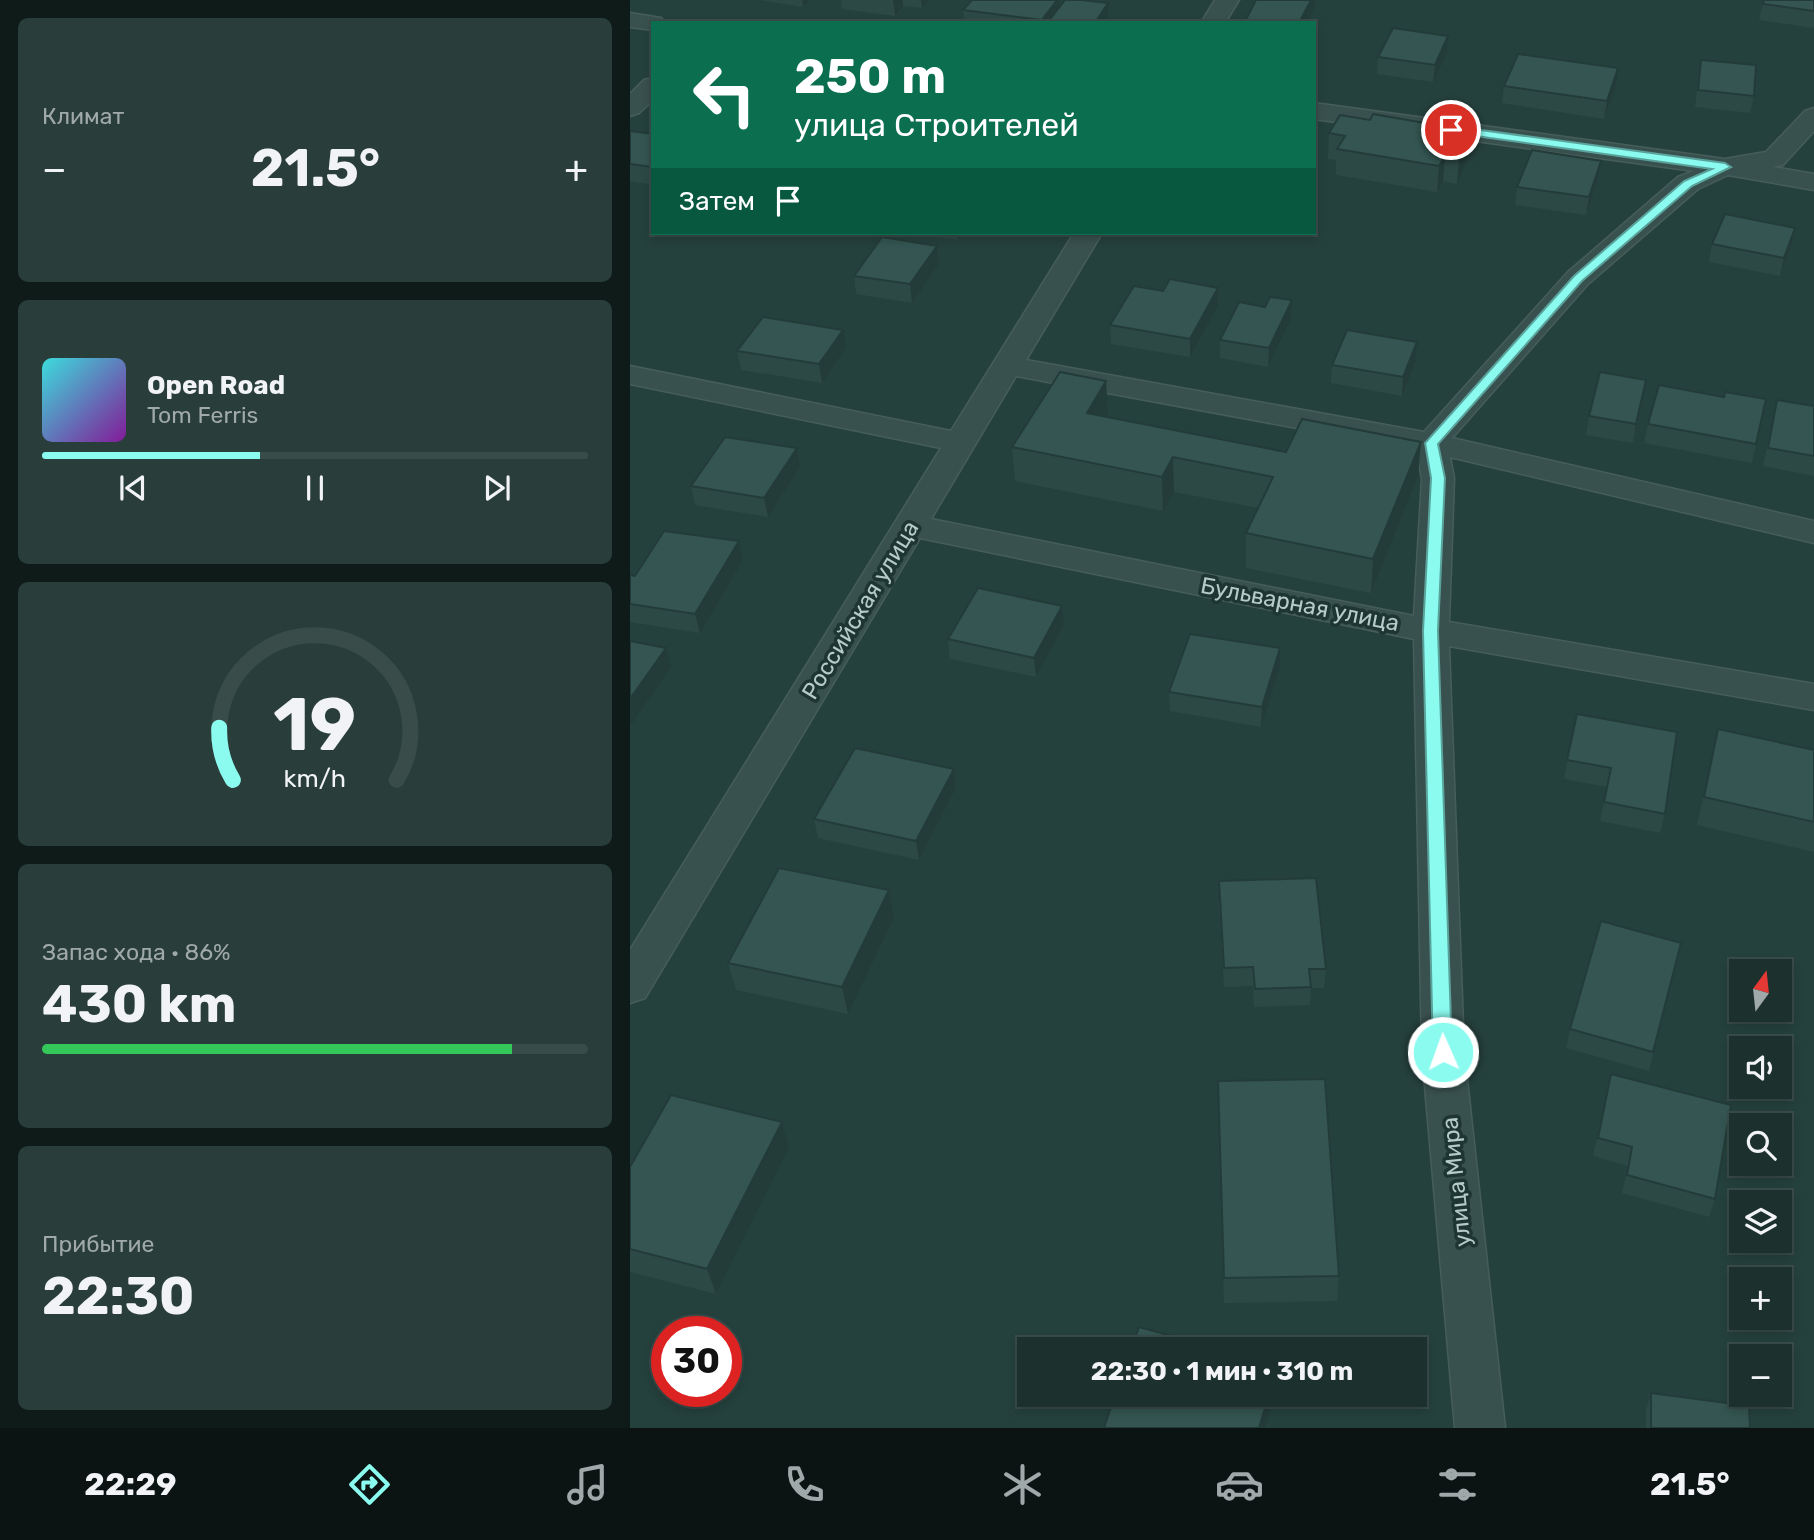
<!DOCTYPE html>
<html lang="ru">
<meta charset="utf-8">
<style>
body{margin:0;font-family:Rubik,sans-serif;background:#293d3a;color:#f1f3f6;height:100vh;display:flex;flex-direction:column;font-size:26px;white-space:nowrap}
*{box-sizing:border-box;margin:0}
p{font-size:23px;color:#a0a9aa}
.icon{flex:none;width:38px;height:38px;fill:none;stroke:currentColor;stroke-width:2;stroke-linecap:round;stroke-linejoin:round}
.map{position:relative;flex:1;overflow:hidden}
.panel{display:flex;flex-direction:column;gap:18px;padding:18px;background:#0f1b19;width:630px}
.panel>*{flex:none}
.banner{position:absolute;left:21px;top:21px;width:665px;height:214px;border-radius:0px;box-shadow:0 4px 10px #0003,0 0 0 2px #3a4c4a;background:#0b6e4f;color:#fff;overflow:hidden}
.needle{width:46px;rotate:15deg}
.tools{position:absolute;left:1099px;top:959px;display:grid;gap:14px}
.tools a{display:grid;place-items:center;width:63px;height:63px;border-radius:0px;background:#1c312e;box-shadow:0 4px 10px #0003,0 0 0 2px #3a4c4a;font-size:35px}
.speed{position:absolute;left:21px;top:1316px;display:flex;gap:14px;font-size:35px;font-weight:700;text-align:center}
.speed>*{display:grid;place-content:center;width:91px;height:91px;border-radius:50%;background:#1c312e;box-shadow:0 4px 10px #0003,0 0 0 2px #3a4c4a;line-height:1}
.speed .limit{border:10px solid #d22;background:#fff;color:#111}
.pin{position:absolute;display:grid;place-items:center;width:60px;height:60px;color:#fff;margin:-30px;border:4px solid #fff;border-radius:50%;box-shadow:0 2px 7px #0007}
.me{position:absolute;width:77px;margin:-38px;rotate:358deg;stroke-linejoin:round;filter:drop-shadow(0 0 5px #0008)}
.turn{display:flex;align-items:center;gap:24px;height:147px;padding:0 28px;font-size:32px}
.turn .icon{width:91px;height:91px;stroke-width:2.5}
.turn b{display:block;font-size:49px;line-height:60px}
.then{display:flex;align-items:center;height:66px;padding:0 28px;background:#0003;gap:14px;font-size:26px}
.big{font-size:52px;font-weight:700;line-height:1.1}
.panel .tile{flex:1;display:flex;flex-direction:column;justify-content:center;gap:10px;min-width:0;padding:0 24px;border-radius:10px;background:#293d3a}
.panel .dial{align-items:center;gap:0}
.dial svg{height:182px;overflow:visible;fill:none;stroke:#3a4c4a;stroke-width:7;stroke-linecap:round;text-anchor:middle}
.dial text{fill:#f1f3f6;stroke:none}
.song{display:flex;align-items:center;gap:21px}
.cover{width:84px;height:84px;border-radius:10px;background:linear-gradient(135deg,hsl(180 70% 55%),hsl(290 70% 35%))}
.played{height:7px;border-radius:4px;background:linear-gradient(90deg,#8bfbf0 40%,#3a4c4a 40%)}
.keys{display:flex;justify-content:space-around;direction:ltr}
.heat{display:flex;justify-content:space-between;align-items:center;font-size:38px;direction:ltr}
.charge{height:10px;border-radius:5px;background:linear-gradient(90deg,#34c759 86%,#3a4c4a 0)}
.trip{position:absolute;left:387px;top:1337px;width:410px;height:70px;border-radius:0px;background:#1c312e;box-shadow:0 4px 10px #0003,0 0 0 2px #3a4c4a;font-weight:700;line-height:70px;text-align:center}
.dock{display:flex;height:112px;justify-content:space-around;align-items:center;background:#0b1412;color:#a0a9aa}
.dock .icon{width:49px;height:49px}
.dock .on{color:#8bfbf0}
.dock b{font-size:32px;color:#f1f3f6}
main{display:flex;flex:1;min-height:0}
.map>svg:first-child{display:block}
</style>
<main>
<section class="panel">
<div class="tile"><p>Климат</p>
<div class="heat"><a>−</a><b class="big">21.5°</b><a>+</a></div>
</div>
<div class="tile">
<div class="song"><i class="cover"></i><div><b>Open Road</b><p>Tom Ferris</p></div></div>
<div class="played"></div>
<div class="keys"><svg class="icon" aria-label="previous" viewBox="0 0 24 24"><path d="M18 5L8 12l10 7zM5 5v14"/></svg><svg class="icon" aria-label="pause" viewBox="0 0 24 24"><path d="M8 5v14M16 5v14"/></svg><svg class="icon" aria-label="next" viewBox="0 0 24 24"><path d="M6 5l10 7-10 7zM19 5v14"/></svg></div>
</div>
<div class="tile dial"><svg viewBox="0 0 100 80">
<path d="M14 69A42 42 0 1 1 86 69"/>
<path d="M14 69A42 42 0 0 1 8 46" stroke="#8bfbf0"/>
<text x="50" y="56" font-size="32" font-weight="700">19</text>
<text x="50" y="72" font-size="11">km/h</text>
</svg></div>
<div class="tile"><p>Запас хода · 86%</p><b class="big">430 km</b><div class="charge"></div></div>
<div class="tile"><p>Прибытие</p><b class="big">22:30</b></div>
</section>
<div class="map">
<svg width="1184" height="1428" viewBox="0 0 1184 1428">
<rect width="100%" height="100%" fill="#25413d"/>
<g fill="none" stroke-linecap="round" stroke-linejoin="round">
<g stroke="#465d5a" stroke-width="3">
<path id="street" d="M585,0H609L595,23H571Z
M0,13L31,18L35,23H23V30L0,27Z
M23,78V100L9,113L0,116V94L14,80Z
M684,103L1095,159L1136,152L1175,111L1184,108V131L1153,165L1143,167L1184,174V190L1098,175L1068,189L958,284L822,438L1184,521V543L820,457L824,478L819,622L1184,684V710L819,646L834,1052L875,1428H825L792,1052L784,639L290,538L15,998L0,1003V950L311,448L0,384V366L321,431L444,233H472L396,360L794,432L938,272L1048,177L1064,171L684,119ZM386,376L786,450L792,478L784,616L301,519Z"/>
</g>
<use href="#street" fill="#39514e" fill-rule="evenodd"/>
</g>
<path fill="#2d4946" d="M130,0H180L173,7Z
M211,0H299L292,8L273,6L265,16L212,9Z
M429,0V8L478,3L479,20L477,23H335L333,10Z
M1134,0H1184V28L1129,20Z
M818,36L817,53L803,82L747,74L748,57Z
M1071,60L1124,96L1120,113L1065,107Z
M874,86H986L974,119L872,103Z
M740,120L806,125V131L840,136L837,162L827,184L813,181L807,192L706,175V160L698,159L699,133Z
M0,131L23,134V185L0,181Z
M971,161L968,178L956,215L885,205L887,187Z
M281,233H333L328,240Z
M1082,244L1161,246L1150,276L1079,262Z
M309,264L282,303L226,294L224,276Z
M533,291L588,306L560,357L481,344L480,325Z
M661,319L638,367L590,358V340Z
M787,342L786,361L772,396L701,383L702,365Z
M216,348L192,383L111,370L107,351Z
M476,381L478,415L476,417L656,452L788,476L741,593L616,568V533L628,508L544,492L533,511L385,481L382,447Z
M1094,397L1136,399L1122,463L1014,443L1018,424Z
M1013,398L1003,443L956,435L959,416Z
M1147,400L1184,406V476L1133,466Z
M167,448L170,467L138,517L65,505L61,486Z
M109,541L113,560L70,633L0,622V575L5,576Z
M434,625L406,677L320,659L318,639Z
M650,648V668L631,727L540,711L539,692Z
M947,714L1035,814L1030,833L970,821L977,787L934,779Z
M1088,729L1184,750V852L1067,825Z
M326,788L289,860L188,838L184,819Z
M589,881L696,969L694,988H681L680,1005L624,1007L623,986L594,987L589,900Z
M259,890L264,918L218,1014L106,990L98,963Z
M1051,943L1019,1071L936,1048L940,1029Z
M981,1074L1085,1199L1079,1217L992,1193L998,1166L963,1156Z
M588,1081L709,1276L707,1301L594,1303Z
M159,1148L86,1294L0,1272V1167Z
M1021,1393L1120,1428H1016V1410Z"/>
<path fill="#243c39" d="M172,0H180L173,7Z
M263,0H273V6L265,16Z
M291,0H299L292,8Z
M427,0H429L430,15L424,23H412V20Z
M681,0H685V6L677,23H669Z
M478,3L479,20L477,23H465Z
M818,36L817,53L803,82L805,65Z
M988,68L986,86L974,119L977,101Z
M840,136L837,162L827,184L829,158Z
M815,156L813,181L807,192L809,166Z
M971,161L968,178L956,215L959,197Z
M1165,228L1161,246L1150,276L1154,258Z
M327,233H333L328,240Z
M307,246L309,264L282,303L280,284Z
M588,288V306L560,357V339Z
M662,300L661,319L638,367L639,348Z
M213,330L216,348L192,383L189,364Z
M787,342L786,361L772,396L773,377Z
M1016,380L1013,398L1003,443L1006,424Z
M476,381L478,415L459,447L457,413Z
M791,442L788,476L741,593L743,559Z
M167,448L170,467L138,517L134,498Z
M543,457L544,492L533,511L532,477Z
M109,541L113,560L70,633L65,614Z
M432,606L434,625L406,677L404,658Z
M36,648L41,667L0,726V699Z
M650,648V668L631,727L632,707Z
M324,769L326,788L289,860L286,841Z
M259,890L264,918L218,1014L212,987Z
M152,1122L159,1148L86,1294L77,1269Z
M639,1395H645L635,1428H629Z"/>
<path fill="#345551" stroke="#243c39" stroke-width="2" d="M342,0H427L412,20L333,10Z
M435,0H452L478,3L465,23L418,22Z
M626,0H681L669,23H614Z
M1134,0H1184V11L1133,4Z
M763,28L818,36L805,65L748,57Z
M888,54L988,68L977,101L874,86Z
M1071,60L1126,65L1124,96L1068,90Z
M743,114L806,125L803,130L840,136L829,158L815,156L809,166L707,149L715,136L699,133L710,115L740,120Z
M0,131L23,134V167L0,164Z
M902,150L971,161L959,197L887,187Z
M1095,214L1165,228L1154,258L1082,244Z
M252,237L307,246L280,284L224,276Z
M540,279L588,288L560,339L480,325L504,286L533,291Z
M640,297L662,300L639,348L590,340L609,302L635,307Z
M133,317L213,330L189,364L107,351Z
M717,330L787,342L773,377L702,365Z
M430,372L476,381L457,413L656,452L672,419L791,442L743,559L616,533L643,477L543,457L532,477L382,447Z
M970,372L1016,380L1006,424L959,416Z
M1029,385L1094,397L1095,392L1136,399L1126,444L1018,424Z
M1147,400L1184,406V456L1138,448Z
M95,437L167,448L134,498L61,486Z
M34,531L109,541L65,614L0,604V575L5,576Z
M348,588L432,606L404,658L318,639Z
M560,634L650,648L632,707L539,692Z
M0,641L36,648L0,699Z
M947,714L1047,732L1035,814L974,802L981,768L937,760Z
M1088,729L1184,750V822L1074,797Z
M225,748L324,769L286,841L184,819Z
M149,868L259,890L212,987L98,963Z
M686,878L696,969H679L681,987L625,989L623,967L594,968L589,881Z
M971,921L1051,943L1023,1052L940,1029Z
M981,1074L1101,1105L1085,1199L997,1175L1002,1147L968,1138Z
M695,1079L709,1276L594,1278L588,1081Z
M41,1095L152,1122L77,1269L0,1249V1167Z
M509,1327L588,1349H501Z
M1021,1393L1119,1406L1120,1428H1021Z
M485,1395H639L629,1428H474Z"/>
<path fill="#8bfbf0" stroke="#5aa39c" stroke-width="2" d="M821,126L1095,163L1101,167L1062,186L952,281L808,444L815,478L808,631L822,1052L819,1058L813,1060L806,1058L803,1052L793,631L801,478L795,443L944,276L1054,181L1082,169L817,132L815,130Z"/>
<g text-anchor="middle" dominant-baseline="central" stroke-width="7" stroke-linejoin="round" paint-order="stroke">
<g font-size="23" fill="#b6cbc9" stroke="#1e3633">
<text transform="translate(670 604) rotate(11)">Бульварная улица</text>
<text transform="translate(230 610) rotate(-59)">Российская улица</text>
<text transform="translate(826 1182) rotate(-96)">улица Мира</text>
</g>
</g>
</svg>
<div class="tools">
<a><svg class="needle" viewBox="-14 -14 28 28"><path d="M0-13l5 13h-10z" fill="#e53935"/><path d="M0 13l5-13h-10z" fill="#a0a9aa"/></svg></a>
<a><svg class="icon" aria-label="sound" viewBox="0 0 24 24"><path d="M4 9h4l5-4v14l-5-4H4zM17 9q2 3 0 6"/></svg></a>
<a><svg class="icon" aria-label="search" viewBox="0 0 24 24"><circle cx="10" cy="10" r="6"/><path d="M15 15l6 6"/></svg></a>
<a><svg class="icon" aria-label="layers" viewBox="0 0 24 24"><path d="M12 4l9 5-9 5-9-5zM3 14l9 5 9-5"/></svg></a>
<a>+</a>
<a>−</a>
</div>
<div class="speed"><div class="limit">30</div></div>
<div class="pin" style="left:821px;top:130px;background:#d93025"><svg class="icon" aria-label="arrive" viewBox="0 0 24 24"><path d="M6 21V4h12l-3 4 3 4H6"/></svg></div>
<svg class="me" style="left:813px;top:1052px" viewBox="-20 -20 40 40"><circle r="17" fill="#8bfbf0" stroke="#fff" stroke-width="3"/><path d="M0-11L8 9 0 5-8 9z" fill="#fff"/></svg>
<div class="trip">22:30 · 1 мин · 310 m</div>
<div class="banner">
<div class="turn"><svg class="icon" aria-label="left" viewBox="0 0 24 24"><path d="M17 20v-9H6M10 6l-5 5 5 5"/></svg><div><b>250 m</b>улица Строителей</div></div>
<div class="then">Затем<svg class="icon" aria-label="arrive" viewBox="0 0 24 24"><path d="M6 21V4h12l-3 4 3 4H6"/></svg></div>
</div>
</div>
</main>
<nav class="dock">
<b>22:29</b>
<svg class="icon on" aria-label="directions" viewBox="0 0 24 24"><path d="M12 3l9 9-9 9-9-9zM9 14v-3h6M13 9l2 2-2 2"/></svg>
<svg class="icon" aria-label="music" viewBox="0 0 24 24"><path d="M9 18V5l10-2v13"/><circle cx="6" cy="18" r="3"/><circle cx="16" cy="16" r="3"/></svg>
<svg class="icon" aria-label="phone" viewBox="0 0 24 24"><path d="M5 4h4l2 5-3 2q2 4 5 5l2-3 5 2v4C11 20 4 13 5 4z"/></svg>
<svg class="icon" aria-label="climate" viewBox="0 0 24 24"><path d="M12 3v18M4 7l16 10M4 17L20 7"/></svg>
<svg class="icon" aria-label="car" viewBox="0 0 24 24"><path d="M5 17H2v-5l4-1 3-4h7l3 4 3 1v5h-3M9 17h6M6 11h13"/><circle cx="7" cy="17" r="2"/><circle cx="17" cy="17" r="2"/></svg>
<svg class="icon" aria-label="filters" viewBox="0 0 24 24"><path d="M4 7h16M4 17h16"/><circle cx="9" cy="7" r="2"/><circle cx="15" cy="17" r="2"/></svg>
<b>21.5°</b>
</nav>
